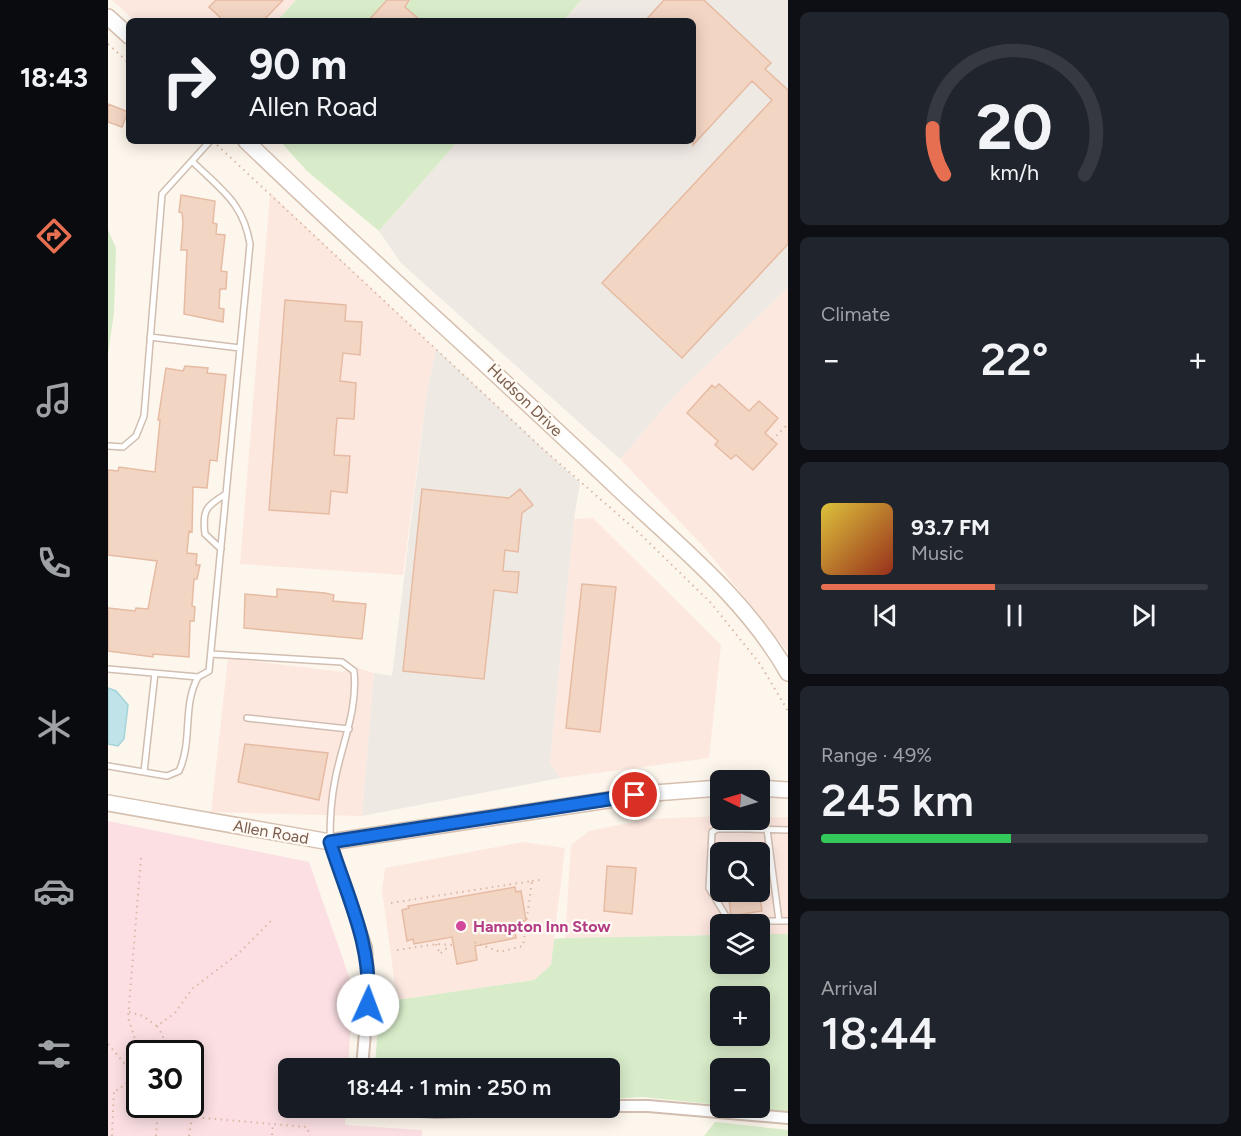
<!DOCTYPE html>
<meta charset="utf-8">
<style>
body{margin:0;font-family:Figtree,sans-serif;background:#20242c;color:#f1f3f6;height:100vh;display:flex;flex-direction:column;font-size:22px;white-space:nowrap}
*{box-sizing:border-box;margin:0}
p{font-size:20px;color:#9ea1a6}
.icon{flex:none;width:33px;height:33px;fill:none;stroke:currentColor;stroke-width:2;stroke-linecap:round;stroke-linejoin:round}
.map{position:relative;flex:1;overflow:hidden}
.sheet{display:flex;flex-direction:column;gap:12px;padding:12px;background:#0d0f14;width:453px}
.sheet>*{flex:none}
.top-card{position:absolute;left:18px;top:18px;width:570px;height:126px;border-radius:9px;box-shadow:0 3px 15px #0003;background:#171b24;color:#f1f3f6;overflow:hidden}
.needle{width:39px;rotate:275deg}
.controls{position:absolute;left:602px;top:770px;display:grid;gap:12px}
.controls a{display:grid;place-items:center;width:60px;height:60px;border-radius:9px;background:#171b24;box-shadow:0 3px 15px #0003;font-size:30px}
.speed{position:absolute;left:18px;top:1040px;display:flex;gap:12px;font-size:30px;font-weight:700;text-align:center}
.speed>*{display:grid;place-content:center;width:78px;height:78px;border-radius:50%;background:#171b24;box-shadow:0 3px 15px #0003;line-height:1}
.speed .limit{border:3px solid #111;border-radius:9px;background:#fff;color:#111}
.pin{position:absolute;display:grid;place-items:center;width:51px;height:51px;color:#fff;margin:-26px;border:3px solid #fff;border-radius:50%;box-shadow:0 2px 6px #0007}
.me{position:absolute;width:66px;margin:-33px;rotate:2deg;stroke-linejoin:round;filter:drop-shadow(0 0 4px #0008)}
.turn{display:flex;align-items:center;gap:21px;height:126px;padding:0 24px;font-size:27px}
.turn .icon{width:78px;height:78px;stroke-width:2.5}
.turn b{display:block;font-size:42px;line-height:51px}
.big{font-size:45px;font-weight:600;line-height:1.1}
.sheet .widget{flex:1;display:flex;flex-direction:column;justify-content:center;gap:9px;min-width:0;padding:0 21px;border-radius:9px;background:#20242c}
.sheet .dial{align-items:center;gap:0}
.dial svg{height:156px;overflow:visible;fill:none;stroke:#363941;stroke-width:7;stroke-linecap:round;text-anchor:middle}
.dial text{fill:#f1f3f6;stroke:none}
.song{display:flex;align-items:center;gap:18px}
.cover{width:72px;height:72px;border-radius:9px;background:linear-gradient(135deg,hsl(50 70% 55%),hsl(10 70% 35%))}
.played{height:6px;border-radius:3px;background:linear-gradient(90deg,#e76f51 45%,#363941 45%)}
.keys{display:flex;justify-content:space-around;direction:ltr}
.heat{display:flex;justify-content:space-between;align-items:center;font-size:33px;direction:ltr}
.charge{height:9px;border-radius:4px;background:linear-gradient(90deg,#34c759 49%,#363941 0)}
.trip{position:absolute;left:170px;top:1058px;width:342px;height:60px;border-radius:9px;background:#171b24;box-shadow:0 3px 15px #0003;font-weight:600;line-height:60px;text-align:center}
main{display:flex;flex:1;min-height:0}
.dock{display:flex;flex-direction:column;width:108px;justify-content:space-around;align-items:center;background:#090b0e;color:#9ea1a6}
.dock .icon{width:42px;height:42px}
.dock .current{color:#e76f51}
.dock b{font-size:27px;color:#f1f3f6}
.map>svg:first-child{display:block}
</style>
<main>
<nav class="dock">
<b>18:43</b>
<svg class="icon current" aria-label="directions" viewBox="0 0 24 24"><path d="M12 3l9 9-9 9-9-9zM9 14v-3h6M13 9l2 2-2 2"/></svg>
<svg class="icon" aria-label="music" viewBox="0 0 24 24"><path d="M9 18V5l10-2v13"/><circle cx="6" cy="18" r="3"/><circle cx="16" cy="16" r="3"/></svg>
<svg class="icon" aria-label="phone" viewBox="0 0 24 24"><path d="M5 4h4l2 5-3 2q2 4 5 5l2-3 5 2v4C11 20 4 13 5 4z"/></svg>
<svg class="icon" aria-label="climate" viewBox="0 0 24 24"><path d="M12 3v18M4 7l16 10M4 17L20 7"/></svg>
<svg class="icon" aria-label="car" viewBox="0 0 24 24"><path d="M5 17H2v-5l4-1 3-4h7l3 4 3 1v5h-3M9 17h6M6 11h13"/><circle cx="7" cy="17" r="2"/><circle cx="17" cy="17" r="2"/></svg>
<svg class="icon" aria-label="filters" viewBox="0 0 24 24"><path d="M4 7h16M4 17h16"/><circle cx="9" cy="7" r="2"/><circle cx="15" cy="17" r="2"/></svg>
</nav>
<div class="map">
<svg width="680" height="1136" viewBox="0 0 680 1136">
<rect width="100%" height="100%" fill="#fdf6ec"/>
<path fill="#fde8e0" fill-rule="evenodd" d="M4,0H188L169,21H27Z
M162,193L328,349L319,391L295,575L132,564Z
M680,288V652L596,547L512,459L570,392Z
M485,518L613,645L601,758L452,778L442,763L466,519Z
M120,658L235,672L241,665L266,673L254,816L103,812Z
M612,816V819L680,817V934H651V924H612V935L457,938L463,845L481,831L540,819ZM612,852H651V891H612Z
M415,842L457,848L443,965L426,980L289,1000L274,890L277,868Z"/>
<path fill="#efe9e4" d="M473,0H680V288L570,392L512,459L293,263L271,231L350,141H585V21H455Z
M328,349L472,483L466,519L442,763L452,778L254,816L266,673L284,676L319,391Z"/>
<path fill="#fbdfe3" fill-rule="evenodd" d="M0,821L201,862L245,988L240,1068H180V1107H238L237,1125L314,1130V1136H0ZM32,1053H82V1104H32Z"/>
<path fill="#d8ecc9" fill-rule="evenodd" d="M188,0H473L455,21H169Z
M172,141H350L271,231L199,171Z
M0,230L8,248L6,313L0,354Z
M651,934H680V1112L633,1107H651V1068H612V1105L535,1097L501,1099V1068H267L271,1007L277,992L288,991L289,1000L426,980L443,965L446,939L457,938L612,935V963H651ZM612,996H651V1035H612Z
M607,1122L680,1130V1136H596Z"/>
<path fill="#bfe3e8" stroke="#a5d3da" stroke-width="1.5" d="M0,688L8,691L20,705L16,739L10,746L0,744Z"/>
<path fill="#f3d5c3" stroke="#e6bba3" stroke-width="1.5" d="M108,0H175L155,21H116L101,7Z
M279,0H301L297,7L313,21H260Z
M556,0H596L663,63L657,69L680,90V244L574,358L494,283L664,100L644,81L585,145V21H537Z
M0,104L20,112L14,127L0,122Z
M73,195L107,201L105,223L109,224L108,234L117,235L113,271L119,272L118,289H112L111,308L116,309L115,322L76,314L79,250H73L75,222L74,213L71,212Z
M177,300L238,305L237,321L254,322L252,355L235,353L232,381L248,383L246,419L229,418L226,455L242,456L239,493L223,491L221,514L161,510Z
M77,366L100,368L99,373L118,375L109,461L102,460L99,488L85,487L84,532L81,531L79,553L89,554L88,565H92L89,579H86L84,606L87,607L86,621H82L81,657L45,654V657L0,651V608L27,611L28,608L40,609L49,561L0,555V470L10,471L11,467L47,472L52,420H50L58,368L75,371Z
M611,384L641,411L651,401L670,418L657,433L669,444L645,470L628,455L623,459L607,445L610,441L579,413L604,385L607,388Z
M314,489L401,498L412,489L425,505L414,513L410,552L397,550L395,571L411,572L409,593L386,590L376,679L295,671Z
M474,584L508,587L492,732L458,728Z
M169,589L217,593L226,595L225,601L258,604L254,639L136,628L137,594L169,597Z
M137,744L220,753L211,800L130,782Z
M499,866L528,868L524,914L496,911Z
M407,887L408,892L413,891L418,920L406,926L408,938L367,946L369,960L349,964L344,937L306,944L305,939L299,941L294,910L301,908L300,906Z
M620,891H651L654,911L623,916Z"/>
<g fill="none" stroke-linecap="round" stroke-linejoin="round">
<g stroke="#d1beb0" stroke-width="8">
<path id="lane" d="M42,337L132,348
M0,446L15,447L28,436L36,416L54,194L102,141
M113,549L97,534C94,510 98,506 118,494
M103,654L234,662L246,671C250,710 234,743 227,780C223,800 222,820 222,840
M0,669L90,677L101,671L142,244C135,202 113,190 84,161
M139,718L241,729
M0,766L59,776L71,771C85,741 74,706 90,677
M36,772L47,673
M638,819L639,829L680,830
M639,829H609L604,832L601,888L621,921H680
M659,829L671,921"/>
</g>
<g stroke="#d1beb0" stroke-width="14">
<path id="street" d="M222,842L258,947L261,985L254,1068
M501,1106H540L680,1118
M251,1107L328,1112L487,1107"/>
</g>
<g stroke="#d6c0b0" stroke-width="18">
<path id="secondary" d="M0,17L21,36
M138,141C256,255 379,364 499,478C562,539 636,595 680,673
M651,788L680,790
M0,803L222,842L546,793L612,788"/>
</g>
<path stroke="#d9b8a5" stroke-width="2" stroke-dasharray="1.5 4.5" stroke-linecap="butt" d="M0,44L21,63
M109,145L436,450L530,532L603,603L652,664L680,711
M664,440L680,424
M33,858L20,1018L27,1039L46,1053
M424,881L432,880
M283,903L424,881L415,946L392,952L366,942
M328,944L332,954L341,946
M289,950L329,944L346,945
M21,1012L35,1016L49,1026L67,1013L84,989L130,954L165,919
M49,1026L55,1036V1053
M0,1044L27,1076
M164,1135L165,1124
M4,1136L6,1090H10L32,1072
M48,1136L50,1104
M81,1136L84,1117L199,1127L202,1136"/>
<use href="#lane" stroke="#fff" stroke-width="5"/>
<use href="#street" stroke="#fff" stroke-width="10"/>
<use href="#secondary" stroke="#fff" stroke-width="15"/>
</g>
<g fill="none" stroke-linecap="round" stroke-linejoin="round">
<g stroke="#114b97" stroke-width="15">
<path id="route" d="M260,1005C264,944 240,899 222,842L527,795"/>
</g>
<use href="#route" stroke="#1a73e8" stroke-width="10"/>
</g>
<circle fill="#d1479c" stroke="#fffaf3" stroke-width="2" cx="353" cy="926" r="6"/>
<g text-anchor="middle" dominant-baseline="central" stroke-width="4.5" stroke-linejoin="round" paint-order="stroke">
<g font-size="16" fill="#7a5c4d" stroke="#fffaf3">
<text transform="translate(417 400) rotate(44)">Hudson Drive</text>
<text transform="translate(163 832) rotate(10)">Allen Road</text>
</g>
<g font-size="16" font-weight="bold" fill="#b23c85" stroke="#fffaf3" text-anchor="start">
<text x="365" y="926">Hampton Inn Stow</text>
</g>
</g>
</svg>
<div class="controls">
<a><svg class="needle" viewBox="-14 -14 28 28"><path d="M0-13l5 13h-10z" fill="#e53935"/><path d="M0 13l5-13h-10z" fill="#9ea1a6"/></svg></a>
<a><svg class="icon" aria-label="search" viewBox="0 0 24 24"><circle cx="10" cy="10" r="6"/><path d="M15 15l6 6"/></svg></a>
<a><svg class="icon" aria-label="layers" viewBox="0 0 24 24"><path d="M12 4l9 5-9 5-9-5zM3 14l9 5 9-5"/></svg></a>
<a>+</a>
<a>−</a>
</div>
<div class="speed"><div class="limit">30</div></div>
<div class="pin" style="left:527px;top:795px;background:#d93025"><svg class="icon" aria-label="arrive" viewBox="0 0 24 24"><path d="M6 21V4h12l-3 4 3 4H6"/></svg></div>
<svg class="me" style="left:260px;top:1005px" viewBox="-20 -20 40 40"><circle r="19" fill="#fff"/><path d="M0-13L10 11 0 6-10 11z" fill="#1a73e8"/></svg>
<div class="trip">18:44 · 1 min · 250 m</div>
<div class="top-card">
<div class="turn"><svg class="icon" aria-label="right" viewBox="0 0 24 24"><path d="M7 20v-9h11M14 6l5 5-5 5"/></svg><div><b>90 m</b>Allen Road</div></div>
</div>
</div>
<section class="sheet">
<div class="widget dial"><svg viewBox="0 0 100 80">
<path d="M14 69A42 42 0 1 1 86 69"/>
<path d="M14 69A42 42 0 0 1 8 45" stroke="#e76f51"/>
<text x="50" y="56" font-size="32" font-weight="700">20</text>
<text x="50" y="72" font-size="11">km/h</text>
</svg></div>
<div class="widget"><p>Climate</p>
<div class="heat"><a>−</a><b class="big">22°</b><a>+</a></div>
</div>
<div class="widget">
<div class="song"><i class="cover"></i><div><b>93.7 FM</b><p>Music</p></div></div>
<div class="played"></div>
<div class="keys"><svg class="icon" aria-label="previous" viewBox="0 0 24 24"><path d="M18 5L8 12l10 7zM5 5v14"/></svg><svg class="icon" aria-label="pause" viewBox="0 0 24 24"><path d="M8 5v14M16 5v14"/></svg><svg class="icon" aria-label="next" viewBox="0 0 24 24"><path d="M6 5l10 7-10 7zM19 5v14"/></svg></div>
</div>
<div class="widget"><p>Range · 49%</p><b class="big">245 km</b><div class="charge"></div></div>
<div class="widget"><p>Arrival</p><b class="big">18:44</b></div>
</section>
</main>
